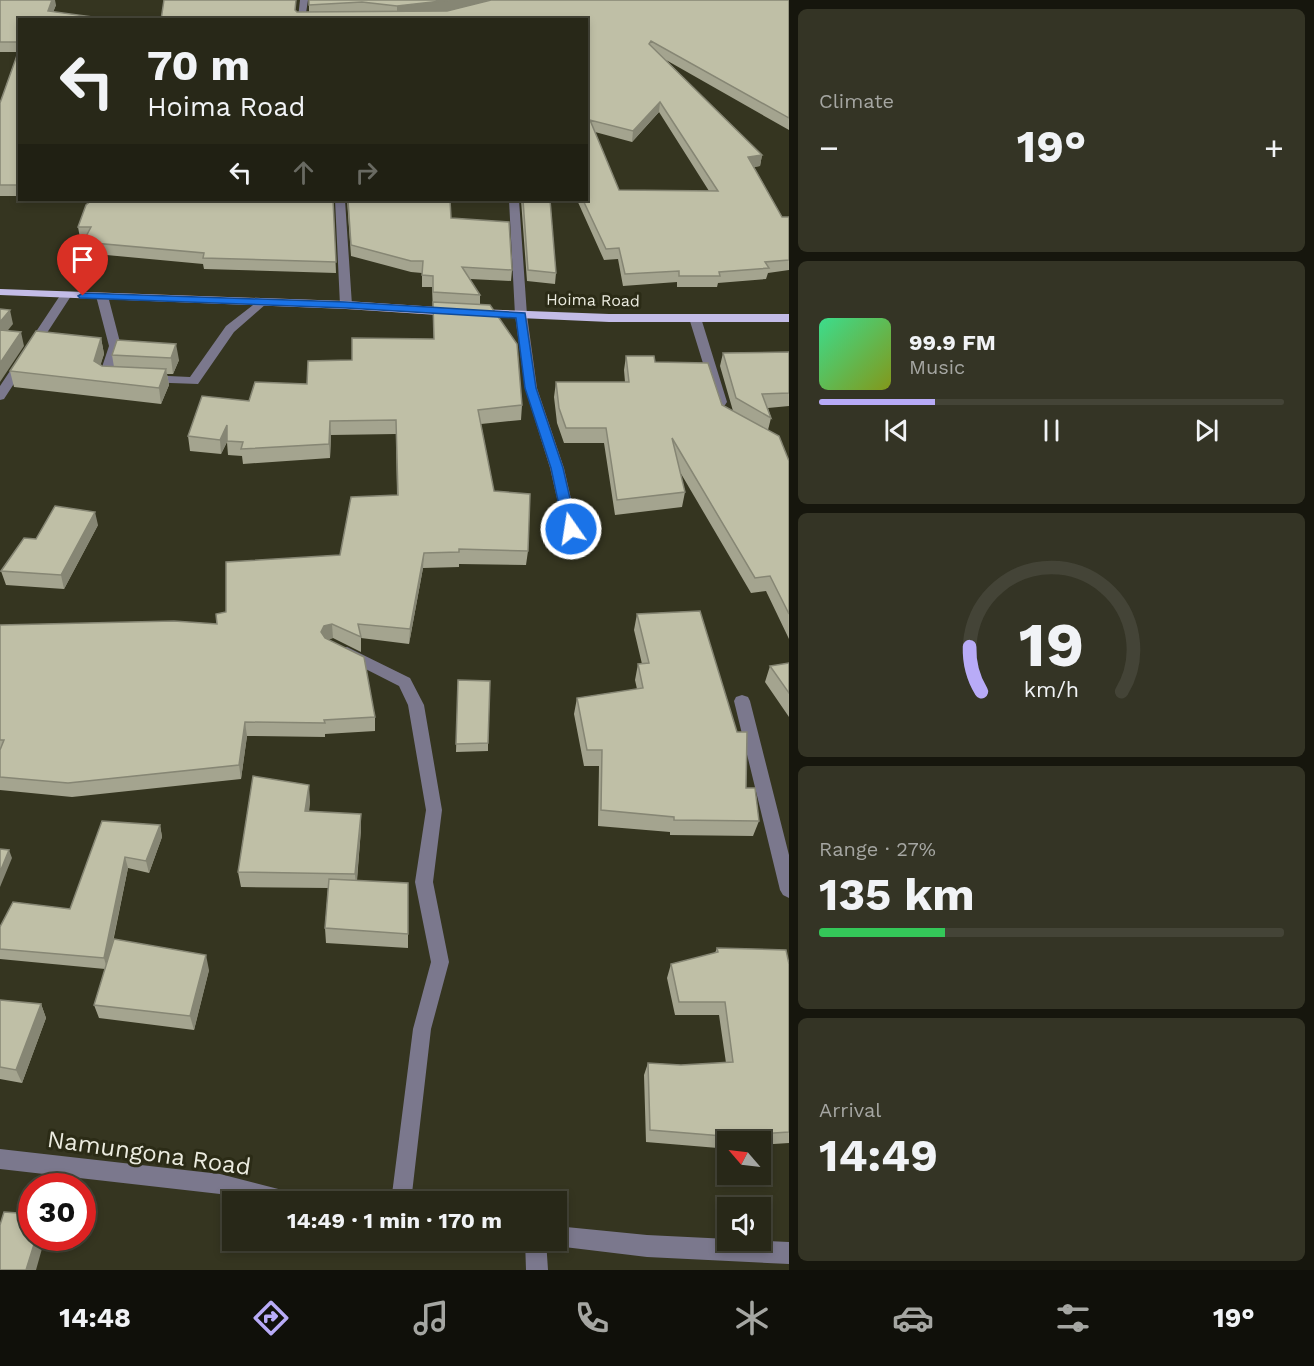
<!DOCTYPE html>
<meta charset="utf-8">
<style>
body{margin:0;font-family:"Work Sans",sans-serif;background:#343425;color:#f1f3f6;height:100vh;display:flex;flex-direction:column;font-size:22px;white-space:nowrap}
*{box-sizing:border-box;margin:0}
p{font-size:20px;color:#a5a6a2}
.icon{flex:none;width:33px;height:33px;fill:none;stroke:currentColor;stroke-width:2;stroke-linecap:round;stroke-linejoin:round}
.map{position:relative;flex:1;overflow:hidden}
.side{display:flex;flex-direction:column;gap:9px;padding:9px;background:#16160d;width:525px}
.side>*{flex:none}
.banner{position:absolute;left:18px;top:18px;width:570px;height:183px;border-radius:0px;box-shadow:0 3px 9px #0003,0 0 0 2px #444437;background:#282818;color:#f1f3f6;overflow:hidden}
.needle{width:39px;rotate:298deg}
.controls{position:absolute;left:717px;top:1131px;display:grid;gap:12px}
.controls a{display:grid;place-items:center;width:54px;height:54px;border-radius:0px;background:#282818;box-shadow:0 3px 9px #0003,0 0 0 2px #444437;font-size:30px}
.speed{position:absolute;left:18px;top:1173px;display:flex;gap:12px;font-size:30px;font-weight:700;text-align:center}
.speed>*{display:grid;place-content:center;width:78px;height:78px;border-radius:50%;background:#282818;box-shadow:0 3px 9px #0003,0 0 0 2px #444437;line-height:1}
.speed .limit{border:9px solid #d22;background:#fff;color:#111}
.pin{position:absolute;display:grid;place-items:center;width:51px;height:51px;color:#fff;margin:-62px -26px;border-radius:50% 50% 50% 0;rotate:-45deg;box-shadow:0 0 6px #0007}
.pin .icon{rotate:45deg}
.me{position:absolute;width:66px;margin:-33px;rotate:347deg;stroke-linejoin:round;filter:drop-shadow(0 0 4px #0008)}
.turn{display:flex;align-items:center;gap:21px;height:126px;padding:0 30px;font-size:27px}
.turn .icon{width:78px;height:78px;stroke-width:2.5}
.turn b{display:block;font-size:42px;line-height:51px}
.lanes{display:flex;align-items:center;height:57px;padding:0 30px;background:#0003;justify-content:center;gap:30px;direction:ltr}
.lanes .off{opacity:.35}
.big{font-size:45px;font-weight:700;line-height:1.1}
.side .tile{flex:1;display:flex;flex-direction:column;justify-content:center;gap:9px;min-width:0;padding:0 21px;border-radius:9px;background:#343425}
.side .dial{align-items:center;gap:0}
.dial svg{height:156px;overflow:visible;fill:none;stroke:#444437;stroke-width:7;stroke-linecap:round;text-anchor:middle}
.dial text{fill:#f1f3f6;stroke:none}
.song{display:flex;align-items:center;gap:18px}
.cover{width:72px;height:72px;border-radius:9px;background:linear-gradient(135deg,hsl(150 70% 55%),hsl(70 70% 35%))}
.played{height:6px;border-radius:3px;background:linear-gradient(90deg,#b8abf7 25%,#444437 25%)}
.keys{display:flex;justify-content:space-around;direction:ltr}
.heat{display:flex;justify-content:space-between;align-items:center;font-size:33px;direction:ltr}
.charge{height:9px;border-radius:4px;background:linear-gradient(90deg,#34c759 27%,#444437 0)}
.trip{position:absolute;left:222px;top:1191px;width:345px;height:60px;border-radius:0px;background:#282818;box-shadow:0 3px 9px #0003,0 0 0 2px #444437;font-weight:700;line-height:60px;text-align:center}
.menu{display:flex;height:96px;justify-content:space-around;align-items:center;background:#10100a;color:#a5a6a2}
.menu .icon{width:42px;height:42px}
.menu .selected{color:#b8abf7}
.menu b{font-size:27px;color:#f1f3f6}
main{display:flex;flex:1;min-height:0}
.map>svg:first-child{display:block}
</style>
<main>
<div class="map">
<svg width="789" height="1270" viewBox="0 0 789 1270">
<rect width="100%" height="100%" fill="#353520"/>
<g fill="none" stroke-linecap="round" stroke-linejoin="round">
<path fill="#7b788d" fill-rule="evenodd" d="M300,0H308L305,20L298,18Z
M335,200H345L352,305L346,309L340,305Z
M509,200H519L527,315L537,388L564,468L578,529L571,534L564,529L550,468L525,388L515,315Z
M65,293L71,296L4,399L0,400V386L61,294Z
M102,293L108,296L121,346L112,373L121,377L115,381L101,379L99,376L109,346L96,296Z
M262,298L268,302L266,304L234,332L198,384L143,382L141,379L147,375L190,377L226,326Z
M695,314L701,318L727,402L725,405L721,406L715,402L689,318Z
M347,647L410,678L424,705L442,810L433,882L449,962L431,1029L411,1202H391L413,1029L431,962L415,882L426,810L408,705L399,686L342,657L339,653L342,649Z
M742,695L748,697L750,701L789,855V898L783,895L780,890L734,701L736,697Z
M0,1149L220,1174L290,1192L297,1195L300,1202H248L220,1194L0,1169Z
M556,1226L647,1235L789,1242V1264L647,1257L556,1246L547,1240H556Z
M525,1240H546L548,1270H526Z"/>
<path fill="#c3bce7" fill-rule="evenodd" d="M0,289L346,301L453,308L459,312L453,316L346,309L0,295Z
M476,309L609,314H789V322H609L472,316V310Z"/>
</g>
<path fill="#a4a48f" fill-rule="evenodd" d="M0,0L56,5L53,12L20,20V196H0V103L18,52H0Z
M309,0H491L447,11L789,0V130L666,60L762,155L760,166L754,167L782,217H789V270L768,273L766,279L718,283L717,287H677V282L623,286L618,259L604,260L577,200H586V20H161L297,11V12H309ZM659,112L709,191L619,190L595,132L632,142Z
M333,200L336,273L204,269L203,264L85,253L83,242L85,238H80L78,227Z
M347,200H450L451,218L512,270L511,281L470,279L480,295V304L522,405L521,420L481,424L494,491L528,551L526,565L459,564V567L423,568L409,644L361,638V652L333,638L329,639L375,717V731L325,734V737L247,736L241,779L72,797L0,790V625L217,624L226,612L340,555L397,496L396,434L331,435L330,458L243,464L242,456L228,455L227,442L221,454L190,451L188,436L249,401L307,384L352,360L434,339L432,287H422V273L411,272L351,256Z
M520,200H550L556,273L555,284L527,281L521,200Z
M101,338L104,354L100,365L102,366L114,367L112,355L117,340L179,360L173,374H167L169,385L161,404L14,387L10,371Z
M789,352V406L768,408L771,418L768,430L789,461V639L766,591L751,593L680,472L685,492L682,507L615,515L604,443H564L557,423L554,397L556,382H625L624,370L626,356L655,362L733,411L720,366L723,353Z
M98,525L64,589L6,585L1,571L36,539Z
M637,614L746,788L759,821L753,836L670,835V832L598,826L599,766H584L574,714L577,698L637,689L635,680L638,664H642L634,630Z
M789,663V717L765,682L770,666Z
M458,680L488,743V751L456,752Z
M310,800L309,812L361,829L357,881L408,883V948L326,943L325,928L328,888L241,887L238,872Z
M102,821L160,825L162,837L149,873L128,868L112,947L209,970L194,1030L99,1018L94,1005L105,969L0,959V927L70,909Z
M717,948L789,964V1143L760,1145V1142H728V1147L718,1148L646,1142L644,1075L648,1063L681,1065L726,1063L719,1015H675L667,978L671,964L715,953Z
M0,1000L41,1004L46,1018L22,1083L0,1079Z"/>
<path fill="#868674" d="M52,0H55L56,5L50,20L48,11Z
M450,0H491L447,11L397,16V6Z
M660,102L659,112L632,142L633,131Z
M762,155L760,166L746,168L748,157Z
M10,310L13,324L0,340V322Z
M21,332L24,346L0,382V363Z
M101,338L104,354L97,377L94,361Z
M176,344L179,360L173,374L171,358Z
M166,369L169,385L161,404L159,388Z
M330,421L331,435L330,458L329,444Z
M227,425V442L221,454L220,440Z
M95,512L98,525L64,589L61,575Z
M424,553L423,568L409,644L410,629Z
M332,624L333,638L325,641L321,632L324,626Z
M245,722L247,736L241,779L239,765Z
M309,785L310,800L307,827L305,811Z
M361,814V829L356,889L355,874Z
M160,825L162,837L149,873L146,861Z
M9,850L12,858L0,887V872Z
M125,857L128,868L107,969L104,958Z
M206,955L209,970L194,1030L190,1016Z
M41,1004L46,1018L22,1083L16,1070Z
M36,1238H45L36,1270H26Z"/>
<path fill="#bfbfa6" stroke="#868674" stroke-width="1.5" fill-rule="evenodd" d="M0,0H52L48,11L115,20H20V42H0Z
M164,0H296L295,10L297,12L447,11L491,0H789V118L651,41L649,44L762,155L748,157L782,217H789V260L765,262L769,268L719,272L720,276H679V271L625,274L619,248L606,249L583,200H586V20H161ZM660,102L718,191L619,190L590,120L633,131Z
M309,0H450L397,6L362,2L309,5Z
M20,47V185H0V103Z
M92,200H333L336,262L203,258L204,253L83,242L91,227H78L86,205Z
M348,200H450L451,218L509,222L512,270L462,267L480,295L433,292V276L422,275L423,261H411L351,245Z
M523,200H550L556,273L528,270Z
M433,302L490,305L517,344L522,405L478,410L494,491L530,494L528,551L459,549V552L424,553L410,629L358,624L361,637L332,624L324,626L321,632L325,638L364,657L375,717L324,720L325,723L245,722L239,765L68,783L0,777V750L4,740H0V625L174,621L217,624L216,614L226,612V562L340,555L351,497L398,495L396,420L330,421L329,444L241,449L243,442L227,441V425L220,440L188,436L202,396L249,401L255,382L307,384L308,361L352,360V338L434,339Z
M0,309L10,310L0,322Z
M0,330L21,332L0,363Z
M36,331L101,338L94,361L102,366L166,369L159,388L10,371Z
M117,340L176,344L171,358L112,355Z
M789,352V393L762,394L771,418L736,398L723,353Z
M626,356H654L655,362L708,363L722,405L779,436L789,461V614L770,576L755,578L672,438L685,492L617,500L606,428H566L559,408L556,382H629Z
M55,506L95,512L61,575L1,571L24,538L36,539Z
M700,611L737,732H747L746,788H755L759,821L674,820V817L601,810L602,750H587L577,698L643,688L638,664L649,663L637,614Z
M789,663V693L770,666Z
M458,680L490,681L488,743L456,744Z
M253,776L309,785L305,811L361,814L355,874L238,872Z
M102,821L160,825L146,861L125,857L104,958L0,949V927L13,902L70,909Z
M0,849L9,850L0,872Z
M329,879L408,883V934L325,928Z
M114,939L206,955L190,1016L94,1005Z
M717,948L786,950L789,964V1132L723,1136L650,1130L648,1063L681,1065L733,1062L725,1002H679L671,964L718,952Z
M0,1000L41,1004L16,1070L0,1067Z
M4,1212L32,1214V1238H36L26,1270H0V1225Z"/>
<path fill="#1a73e8" stroke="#114b97" stroke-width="1.5" d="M83,293L346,302L525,313L536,388L563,468L577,529L571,533L564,529L551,468L525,388L516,318L346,308L80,298L78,296Z"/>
<g text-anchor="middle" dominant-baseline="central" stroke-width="6" stroke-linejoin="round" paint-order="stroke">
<g font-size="16" fill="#ebebdf" stroke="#2b2b16">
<text transform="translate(593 300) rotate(1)">Hoima Road</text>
</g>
<g font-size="24" fill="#ebebdf" stroke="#2b2b16">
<text transform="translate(149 1153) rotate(8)">Namungona Road</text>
</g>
</g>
</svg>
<div class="controls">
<a><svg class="needle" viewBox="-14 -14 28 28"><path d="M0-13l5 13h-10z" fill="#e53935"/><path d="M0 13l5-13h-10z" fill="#a5a6a2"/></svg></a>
<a><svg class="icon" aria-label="sound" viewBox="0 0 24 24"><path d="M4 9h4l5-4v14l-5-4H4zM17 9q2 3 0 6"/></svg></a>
</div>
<div class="speed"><div class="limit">30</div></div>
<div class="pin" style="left:83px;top:296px;background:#d93025"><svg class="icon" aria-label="arrive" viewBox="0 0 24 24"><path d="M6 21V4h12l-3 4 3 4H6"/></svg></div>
<svg class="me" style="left:571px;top:529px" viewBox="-20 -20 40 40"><circle r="17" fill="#1a73e8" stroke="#fff" stroke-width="3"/><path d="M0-11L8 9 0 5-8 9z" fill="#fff"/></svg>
<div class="trip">14:49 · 1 min · 170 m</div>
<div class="banner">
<div class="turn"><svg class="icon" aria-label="left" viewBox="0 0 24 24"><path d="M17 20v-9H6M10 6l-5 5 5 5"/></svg><div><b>70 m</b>Hoima Road</div></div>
<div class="lanes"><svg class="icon" aria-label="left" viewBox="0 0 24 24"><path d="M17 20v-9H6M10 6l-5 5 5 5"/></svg><svg class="icon off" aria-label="ahead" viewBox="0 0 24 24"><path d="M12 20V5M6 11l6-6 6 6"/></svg><svg class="icon off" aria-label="right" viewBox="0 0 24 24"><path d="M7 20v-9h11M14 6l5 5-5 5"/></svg></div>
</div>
</div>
<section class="side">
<div class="tile"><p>Climate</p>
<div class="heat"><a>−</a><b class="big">19°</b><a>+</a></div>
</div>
<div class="tile">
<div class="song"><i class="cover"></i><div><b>99.9 FM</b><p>Music</p></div></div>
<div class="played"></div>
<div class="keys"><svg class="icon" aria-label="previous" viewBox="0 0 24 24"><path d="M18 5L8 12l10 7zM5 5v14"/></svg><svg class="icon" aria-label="pause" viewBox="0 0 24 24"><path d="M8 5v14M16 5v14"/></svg><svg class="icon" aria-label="next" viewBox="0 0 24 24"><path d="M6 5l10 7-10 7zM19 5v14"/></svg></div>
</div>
<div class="tile dial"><svg viewBox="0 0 100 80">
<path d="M14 69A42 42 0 1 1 86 69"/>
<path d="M14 69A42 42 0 0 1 8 46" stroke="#b8abf7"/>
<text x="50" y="56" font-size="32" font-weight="700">19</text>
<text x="50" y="72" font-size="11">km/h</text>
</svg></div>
<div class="tile"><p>Range · 27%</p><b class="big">135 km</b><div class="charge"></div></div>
<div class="tile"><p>Arrival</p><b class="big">14:49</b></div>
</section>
</main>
<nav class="menu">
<b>14:48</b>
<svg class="icon selected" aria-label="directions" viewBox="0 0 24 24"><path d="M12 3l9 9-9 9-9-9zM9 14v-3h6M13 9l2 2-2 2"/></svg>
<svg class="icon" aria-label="music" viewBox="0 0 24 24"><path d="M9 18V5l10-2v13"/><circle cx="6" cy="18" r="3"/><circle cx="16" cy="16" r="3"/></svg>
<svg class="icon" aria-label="phone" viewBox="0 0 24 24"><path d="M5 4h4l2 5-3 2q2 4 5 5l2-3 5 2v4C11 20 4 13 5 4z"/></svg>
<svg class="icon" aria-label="climate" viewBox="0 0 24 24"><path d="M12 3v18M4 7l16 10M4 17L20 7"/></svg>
<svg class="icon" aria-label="car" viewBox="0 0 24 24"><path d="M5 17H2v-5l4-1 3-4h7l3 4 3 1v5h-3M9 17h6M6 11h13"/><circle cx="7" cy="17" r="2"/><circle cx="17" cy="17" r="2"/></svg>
<svg class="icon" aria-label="filters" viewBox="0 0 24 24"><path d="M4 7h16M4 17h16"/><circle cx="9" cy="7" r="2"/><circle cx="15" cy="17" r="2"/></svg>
<b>19°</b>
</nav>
